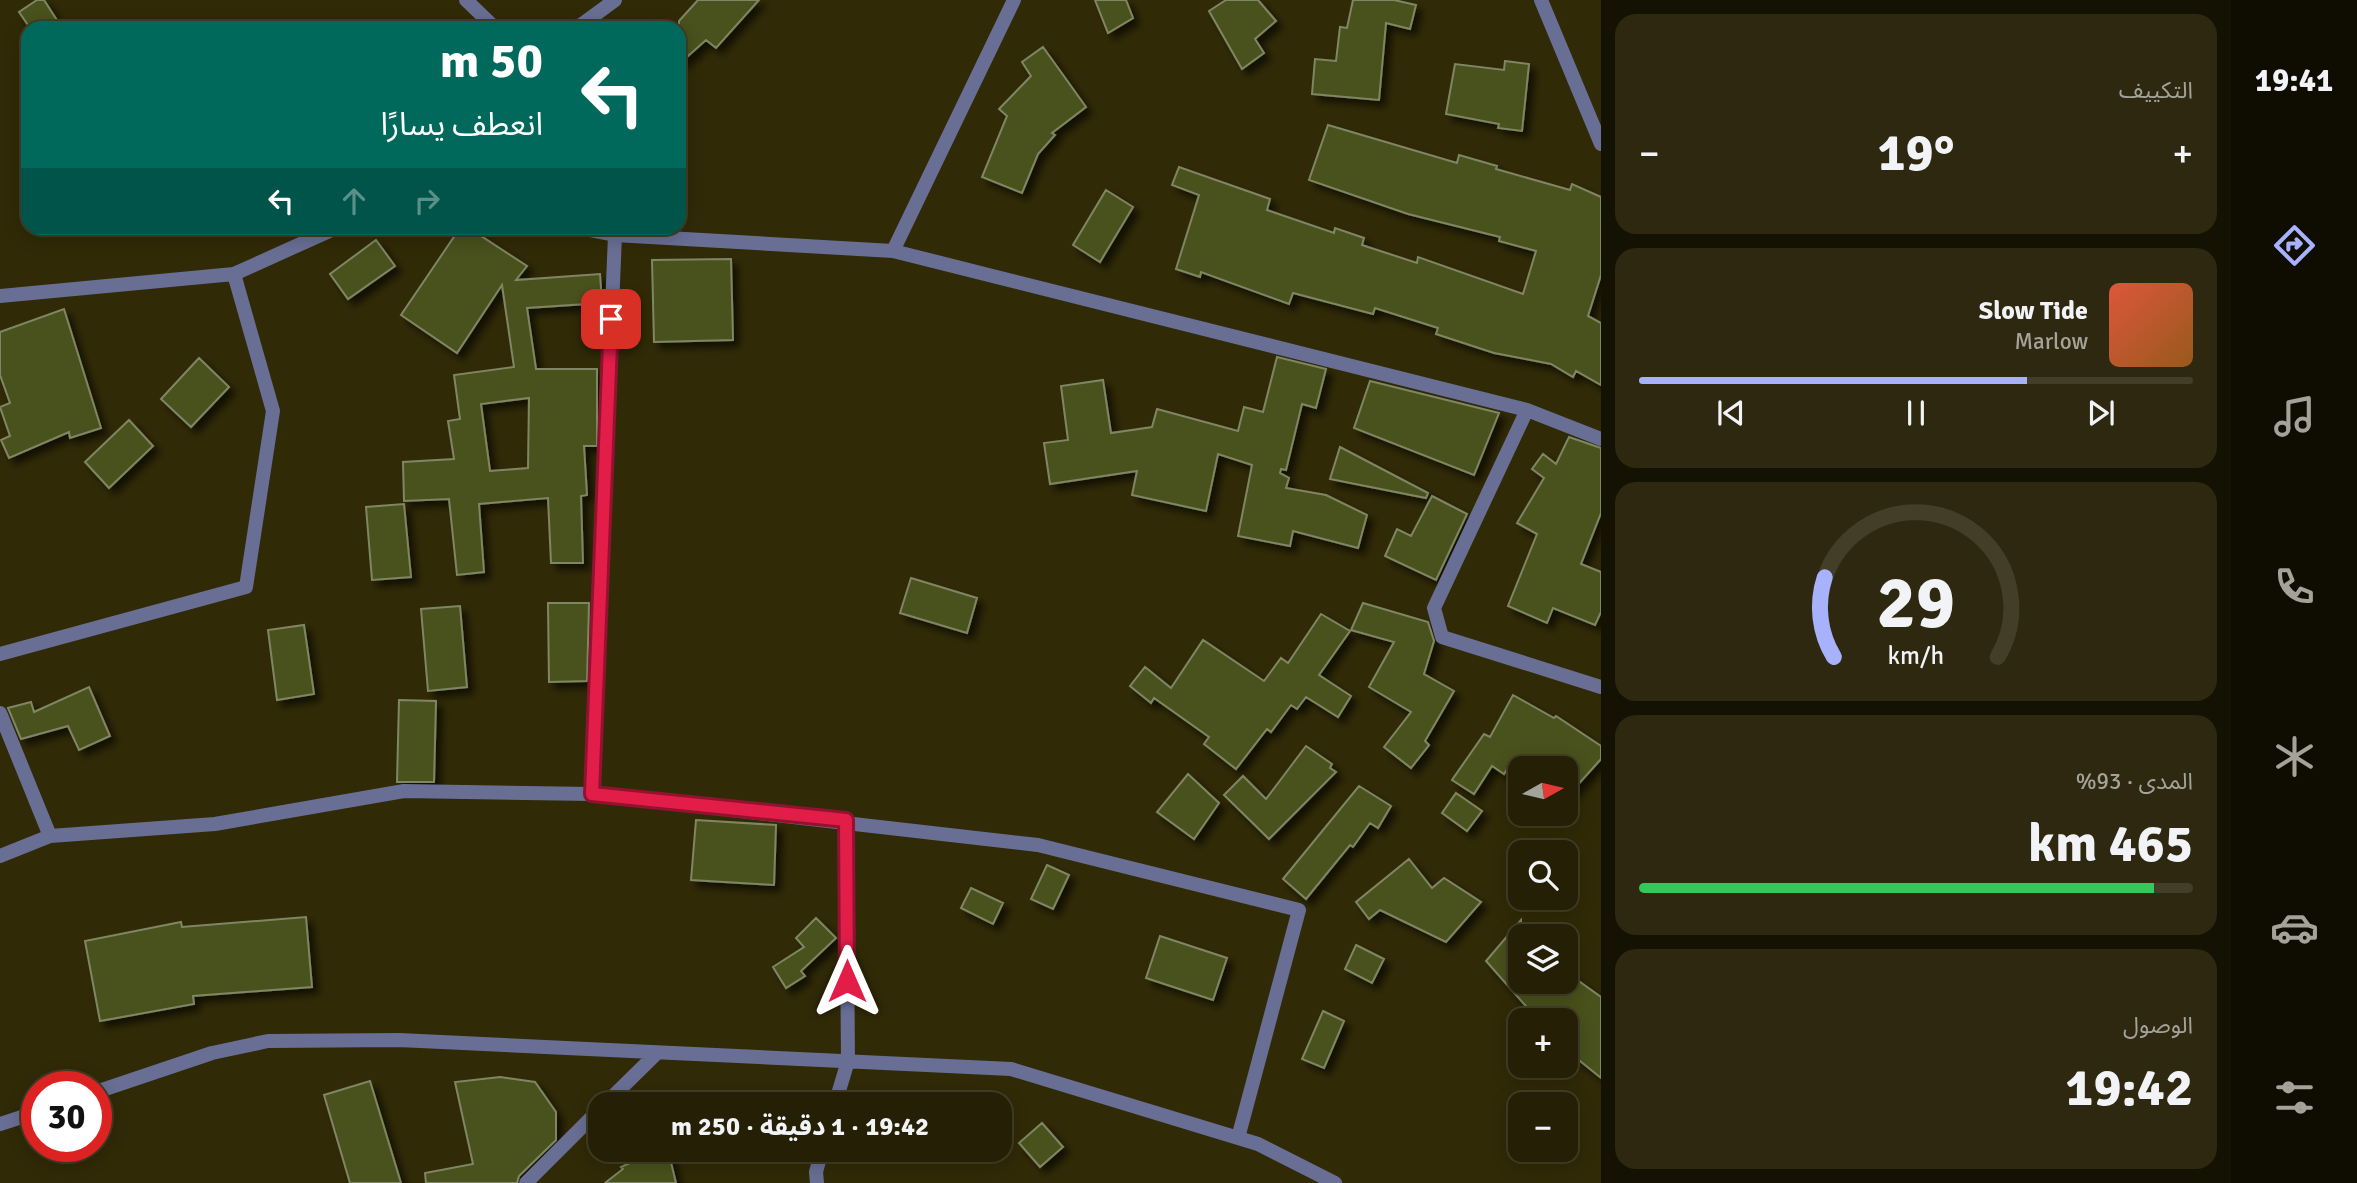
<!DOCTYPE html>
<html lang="ar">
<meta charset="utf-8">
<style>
body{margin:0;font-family:Signika,"Noto Sans Arabic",sans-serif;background:#2d280f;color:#f1f3f6;direction:rtl;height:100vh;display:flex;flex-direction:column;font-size:26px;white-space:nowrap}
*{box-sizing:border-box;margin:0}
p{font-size:23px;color:#a3a39a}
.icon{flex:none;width:38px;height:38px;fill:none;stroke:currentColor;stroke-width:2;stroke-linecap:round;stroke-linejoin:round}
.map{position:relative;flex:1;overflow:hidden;direction:ltr}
.drawer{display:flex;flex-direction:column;gap:14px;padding:14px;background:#141203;width:630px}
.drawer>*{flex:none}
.banner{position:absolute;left:21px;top:21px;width:665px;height:214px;border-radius:21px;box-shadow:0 4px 18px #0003,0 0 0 2px #423e27;direction:rtl;background:#00695c;color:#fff;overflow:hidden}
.needle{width:46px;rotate:82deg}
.controls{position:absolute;left:1508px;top:756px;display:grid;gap:14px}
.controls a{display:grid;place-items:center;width:70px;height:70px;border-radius:14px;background:#252005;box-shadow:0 4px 18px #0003,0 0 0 2px #423e27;font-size:35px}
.speed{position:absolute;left:21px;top:1071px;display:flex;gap:14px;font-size:35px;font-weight:700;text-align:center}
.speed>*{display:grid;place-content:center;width:91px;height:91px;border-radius:50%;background:#252005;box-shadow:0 4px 18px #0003,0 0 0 2px #423e27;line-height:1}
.speed .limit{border:10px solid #d22;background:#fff;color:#111}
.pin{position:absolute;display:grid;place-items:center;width:60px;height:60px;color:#fff;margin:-30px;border-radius:14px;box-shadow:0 4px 10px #0006}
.me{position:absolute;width:77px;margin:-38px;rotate:0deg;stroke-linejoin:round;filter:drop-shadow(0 0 5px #0008)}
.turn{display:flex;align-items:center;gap:24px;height:147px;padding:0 28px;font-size:32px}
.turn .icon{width:91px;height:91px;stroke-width:2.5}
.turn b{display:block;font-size:49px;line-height:60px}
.lanes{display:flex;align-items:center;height:66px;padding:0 28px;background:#0003;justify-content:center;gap:35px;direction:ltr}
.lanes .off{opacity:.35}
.big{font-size:52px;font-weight:700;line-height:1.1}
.drawer .widget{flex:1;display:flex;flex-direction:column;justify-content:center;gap:10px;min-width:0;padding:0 24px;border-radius:21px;background:#2d280f}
.drawer .dial{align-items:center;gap:0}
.dial svg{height:182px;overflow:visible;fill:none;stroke:#423e27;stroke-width:7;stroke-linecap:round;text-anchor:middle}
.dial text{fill:#f1f3f6;stroke:none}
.song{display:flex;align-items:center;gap:21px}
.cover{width:84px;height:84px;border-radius:10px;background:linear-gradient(135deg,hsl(10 70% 55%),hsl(30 70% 35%))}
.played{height:7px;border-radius:4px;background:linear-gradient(90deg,#a7b1fc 70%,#423e27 70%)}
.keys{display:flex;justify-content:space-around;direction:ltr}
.heat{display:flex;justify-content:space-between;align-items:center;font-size:38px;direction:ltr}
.charge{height:10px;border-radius:5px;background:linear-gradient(90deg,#34c759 93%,#423e27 0)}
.trip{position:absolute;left:588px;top:1092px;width:424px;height:70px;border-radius:21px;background:#252005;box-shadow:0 4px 18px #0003,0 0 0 2px #423e27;font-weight:700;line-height:70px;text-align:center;direction:rtl}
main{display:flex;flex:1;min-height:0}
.menu{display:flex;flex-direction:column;width:126px;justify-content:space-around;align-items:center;background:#0f0d02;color:#a3a39a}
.menu .icon{width:49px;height:49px}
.menu .active{color:#a7b1fc}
.menu b{font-size:32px;color:#f1f3f6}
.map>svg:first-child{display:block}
</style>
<main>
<nav class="menu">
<b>19:41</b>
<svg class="icon active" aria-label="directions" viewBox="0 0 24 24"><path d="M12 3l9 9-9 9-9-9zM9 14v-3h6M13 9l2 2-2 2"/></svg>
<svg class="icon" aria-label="music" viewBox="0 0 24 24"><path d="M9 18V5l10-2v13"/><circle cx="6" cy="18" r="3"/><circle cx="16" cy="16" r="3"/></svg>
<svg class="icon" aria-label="phone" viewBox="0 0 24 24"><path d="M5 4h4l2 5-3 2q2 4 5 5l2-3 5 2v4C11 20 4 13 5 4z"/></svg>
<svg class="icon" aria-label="climate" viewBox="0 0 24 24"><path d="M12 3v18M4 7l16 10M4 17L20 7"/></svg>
<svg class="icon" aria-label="car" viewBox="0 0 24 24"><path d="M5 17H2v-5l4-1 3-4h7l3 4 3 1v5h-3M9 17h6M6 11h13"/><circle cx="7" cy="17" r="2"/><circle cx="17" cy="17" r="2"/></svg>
<svg class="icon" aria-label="filters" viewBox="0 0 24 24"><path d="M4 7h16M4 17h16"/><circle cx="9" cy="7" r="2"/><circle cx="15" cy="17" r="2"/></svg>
</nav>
<section class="drawer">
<div class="widget"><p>التكييف</p>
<div class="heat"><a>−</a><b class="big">19°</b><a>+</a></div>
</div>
<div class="widget">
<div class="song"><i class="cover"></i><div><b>Slow Tide</b><p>Marlow</p></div></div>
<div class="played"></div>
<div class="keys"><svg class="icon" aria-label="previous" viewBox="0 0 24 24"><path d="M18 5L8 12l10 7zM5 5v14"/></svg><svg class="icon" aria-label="pause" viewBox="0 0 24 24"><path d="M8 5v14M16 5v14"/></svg><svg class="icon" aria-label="next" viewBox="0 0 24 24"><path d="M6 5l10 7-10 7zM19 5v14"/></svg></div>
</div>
<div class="widget dial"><svg viewBox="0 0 100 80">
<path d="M14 69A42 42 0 1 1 86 69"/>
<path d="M14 69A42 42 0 0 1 10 34" stroke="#a7b1fc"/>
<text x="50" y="56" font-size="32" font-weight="700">29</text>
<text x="50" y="72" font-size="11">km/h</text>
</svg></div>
<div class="widget"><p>المدى · 93%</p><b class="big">465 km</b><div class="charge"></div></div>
<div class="widget"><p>الوصول</p><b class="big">19:42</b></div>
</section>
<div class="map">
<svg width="1601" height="1183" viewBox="0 0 1601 1183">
<defs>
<filter id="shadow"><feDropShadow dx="6" dy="6" stdDeviation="3.5" flood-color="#0009"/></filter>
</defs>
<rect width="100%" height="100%" fill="#312a07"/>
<path fill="#49511c" stroke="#7f8663" stroke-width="2" fill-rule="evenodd" filter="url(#shadow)" d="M37,0H44L62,28H30L19,12Z
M698,0H759L716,48L706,40L679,64V21Z
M1095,0H1126L1133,18L1108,33Z
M1226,0H1258L1276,21L1255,39L1264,53L1242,69L1209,11Z
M1353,0H1394L1416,5L1410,29L1386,23L1379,100L1312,94L1315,59L1336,61L1340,27L1347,28Z
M1043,47L1086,107L1052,133L1055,135L1038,154L1022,193L982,177L1007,116L999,109L1031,76L1022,62Z
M1505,61L1529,64L1522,131L1498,128L1499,124L1446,114L1455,64L1504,70Z
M1328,125L1457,163L1459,155L1497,166L1496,169L1570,190L1572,184L1601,197V275L1588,316L1601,323V385L1576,371L1573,377L1551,364L1494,353L1436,334L1438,328L1375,308L1373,314L1293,293L1289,304L1201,272L1200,277L1176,269L1199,195L1172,185L1179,167L1270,199L1267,210L1334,233L1335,228L1364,238L1362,245L1417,263L1418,257L1523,294L1536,251L1499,241L1500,237L1408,214L1309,180Z
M1106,190L1133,207L1100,262L1073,245Z
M460,228L481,236L527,266L516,280L600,274L602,303L527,308L536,369H597V446H584L587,495L581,496L583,563H551L548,498L479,504L484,572L457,575L449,499L404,501L403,462L454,459L448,421L460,419L454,375L514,367L502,285L457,353L401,315ZM529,398L528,468L490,471L481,404Z
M376,240L395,266L348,299L330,274Z
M731,259L733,340L654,342L652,260Z
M64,309L101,428L70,438L69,432L9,458L1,440L10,436L0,407L10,403L0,375V332Z
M1277,357L1326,369L1316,408L1302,404L1286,470L1281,469L1280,473L1289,478L1286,488L1326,495L1367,515L1358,548L1293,531L1290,546L1238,536L1252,465L1218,454L1206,511L1132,495L1137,471L1050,484L1044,443L1068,440L1061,386L1103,380L1111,433L1152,427L1157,409L1238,431L1244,407L1263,412Z
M199,358L229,387L191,427L161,399Z
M1370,381L1499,413L1474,475L1354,428Z
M129,420L153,446L109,488L85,462Z
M1569,437L1601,448V513L1581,564L1601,572V612L1595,625L1553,608L1547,623L1508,606L1537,534L1517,523L1544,478L1532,469L1543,454L1556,464Z
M1340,447L1428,493L1426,498L1330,479Z
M1432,496L1467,514L1436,580L1385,556L1397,529L1411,536Z
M404,504L411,577L372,580L366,507Z
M911,578L977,598L967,633L900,613Z
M548,603H589L587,681L549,682Z
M1363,603L1428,622L1434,641L1424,674L1454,691L1425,741L1429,745L1411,768L1384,747L1411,712L1369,687L1394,642L1351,630Z
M460,606L467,687L428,691L421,609Z
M1321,614L1350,631L1319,675L1351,696L1338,717L1306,697L1297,709L1291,705L1271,732L1267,729L1236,769L1204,744L1209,737L1154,698L1151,703L1130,686L1145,667L1171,688L1203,640L1264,681L1281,658L1288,663Z
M304,625L314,694L277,700L268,630Z
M89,687L110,736L79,750L68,726L21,739L8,708L31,702L34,712Z
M1513,695L1554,718L1556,716L1601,746V759L1566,798V768H1508L1504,774L1492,766L1474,794L1452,780L1484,734L1490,737Z
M399,700L436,701L434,782H397Z
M1306,746L1332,764L1330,768L1336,772L1269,839L1224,795L1243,776L1266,799Z
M1188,774L1219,803L1194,839L1157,812Z
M1359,786L1391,806L1378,828L1370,823L1353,847L1350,845L1306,899L1283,879Z
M1456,793L1482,811L1467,831L1442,813Z
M696,820L776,825L774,885L691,880Z
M1409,859L1432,888L1444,878L1481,902L1446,942L1380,910L1369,919L1356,902Z
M1047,865L1069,875L1053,909L1031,899Z
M971,888L1003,903L993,924L961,908Z
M306,917L312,987L193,996L194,1004L100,1021L85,941L181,922L182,927Z
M816,918L836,938L801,971L805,976L786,988L773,967L804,947L796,938Z
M1521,920V982H1566V972L1601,997V1078L1569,1052L1575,1044L1566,1038V1020H1542L1532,1013L1486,961Z
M1160,936L1227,958L1213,1000L1146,978Z
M1356,945L1384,959L1372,983L1345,969Z
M1323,1011L1344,1021L1324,1068L1302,1059Z
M500,1077L535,1082L556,1112V1140L519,1176L517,1183H426L425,1173L473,1164L455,1082Z
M370,1081L401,1183H350L324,1095Z
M1042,1123L1063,1147L1040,1167L1019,1143Z
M659,1150H668L676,1183H605L623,1169L621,1167Z"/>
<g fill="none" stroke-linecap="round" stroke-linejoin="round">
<path stroke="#696f94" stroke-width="14" d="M466,0L495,28
M1014,0L893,251L1527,410L1601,439
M1541,0L1601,144
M577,28L615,0
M579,228L615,235L893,251
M234,274L336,228
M0,296L234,274L273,411L246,587L0,654
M1527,410L1434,608L1442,637L1601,687
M0,713L50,836
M592,794L615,235
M0,856L50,836L215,824L404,791L592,794L1038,845L1299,910L1238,1138
M96,1092L212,1053L268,1041L399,1040L1011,1069L1258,1144L1335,1183
M605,1104L657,1053
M835,1104L848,1061L846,820
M0,1124L37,1112
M526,1183L600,1109
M817,1183L816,1172L822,1150"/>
</g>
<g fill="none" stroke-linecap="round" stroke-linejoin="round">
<g stroke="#92132f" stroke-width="18">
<path id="route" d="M611,319L592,794L846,820L847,981"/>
</g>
<use href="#route" stroke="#e11d48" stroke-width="12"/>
</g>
</svg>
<div class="controls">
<a><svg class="needle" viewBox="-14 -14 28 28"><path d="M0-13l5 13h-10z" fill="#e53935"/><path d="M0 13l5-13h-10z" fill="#a3a39a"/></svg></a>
<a><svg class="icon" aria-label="search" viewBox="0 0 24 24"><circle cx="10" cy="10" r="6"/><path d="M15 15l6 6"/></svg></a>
<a><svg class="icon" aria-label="layers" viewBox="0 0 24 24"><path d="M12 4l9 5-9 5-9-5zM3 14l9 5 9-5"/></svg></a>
<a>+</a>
<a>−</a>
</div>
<div class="speed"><div class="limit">30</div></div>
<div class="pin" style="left:611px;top:319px;background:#d93025"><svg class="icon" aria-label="arrive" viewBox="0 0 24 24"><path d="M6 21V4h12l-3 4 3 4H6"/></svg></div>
<svg class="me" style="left:847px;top:981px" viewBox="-20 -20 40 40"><path d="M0-17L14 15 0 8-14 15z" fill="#e11d48" stroke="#fff" stroke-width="4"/></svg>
<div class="trip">19:42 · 1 دقيقة · 250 m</div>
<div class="banner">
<div class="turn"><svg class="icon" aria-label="left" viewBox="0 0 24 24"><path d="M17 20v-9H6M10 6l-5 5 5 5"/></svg><div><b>50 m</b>انعطف يسارًا</div></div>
<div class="lanes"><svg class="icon" aria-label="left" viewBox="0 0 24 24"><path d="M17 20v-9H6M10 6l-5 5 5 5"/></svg><svg class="icon off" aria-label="ahead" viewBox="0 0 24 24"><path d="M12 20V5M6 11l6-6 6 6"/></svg><svg class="icon off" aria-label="right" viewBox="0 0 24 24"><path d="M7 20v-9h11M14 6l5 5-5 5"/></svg></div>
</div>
</div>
</main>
